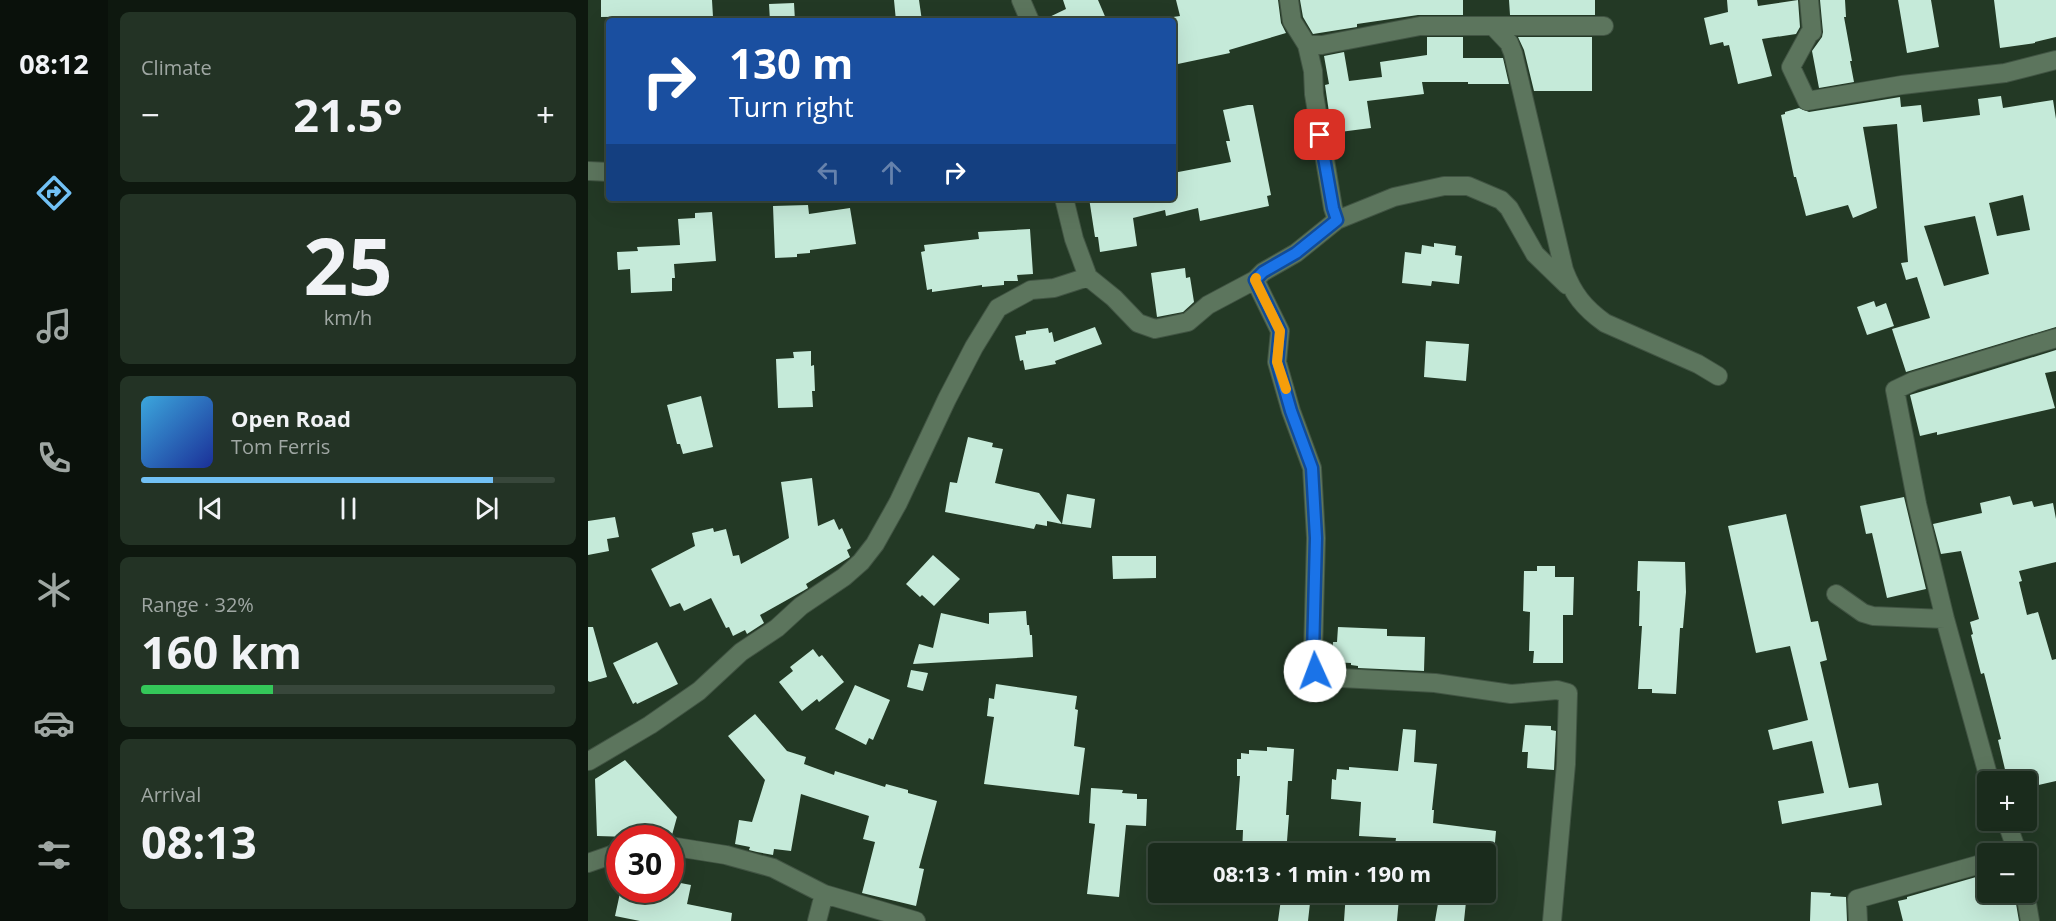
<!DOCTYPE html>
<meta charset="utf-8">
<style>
body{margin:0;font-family:"Open Sans",sans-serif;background:#233325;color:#f1f3f6;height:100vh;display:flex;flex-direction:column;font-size:22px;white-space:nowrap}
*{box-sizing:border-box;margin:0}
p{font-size:20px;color:#9fa7a3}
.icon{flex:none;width:33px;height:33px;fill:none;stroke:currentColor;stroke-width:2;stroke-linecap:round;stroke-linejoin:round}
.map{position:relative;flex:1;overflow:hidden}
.panel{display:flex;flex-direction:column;gap:12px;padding:12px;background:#0e180f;width:480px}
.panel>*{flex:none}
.hud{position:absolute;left:18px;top:18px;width:570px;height:183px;border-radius:6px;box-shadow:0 6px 24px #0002,0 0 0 2px #38473b;background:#1a4fa0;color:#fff;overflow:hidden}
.fabs{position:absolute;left:1389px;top:771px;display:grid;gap:12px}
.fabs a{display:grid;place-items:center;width:60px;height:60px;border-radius:6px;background:#1a2b1c;box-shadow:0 6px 24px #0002,0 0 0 2px #38473b;font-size:30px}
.speed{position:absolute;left:18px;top:825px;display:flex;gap:12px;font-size:30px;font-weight:700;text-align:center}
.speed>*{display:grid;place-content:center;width:78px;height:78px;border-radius:50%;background:#1a2b1c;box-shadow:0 6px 24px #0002,0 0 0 2px #38473b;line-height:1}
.speed .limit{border:9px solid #d22;background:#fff;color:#111}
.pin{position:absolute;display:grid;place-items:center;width:51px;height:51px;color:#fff;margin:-26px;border-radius:12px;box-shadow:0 3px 9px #0006}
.me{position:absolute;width:66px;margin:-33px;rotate:358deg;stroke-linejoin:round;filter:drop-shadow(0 0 4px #0008)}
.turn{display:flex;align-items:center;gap:21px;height:126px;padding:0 24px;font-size:27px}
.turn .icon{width:78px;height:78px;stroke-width:2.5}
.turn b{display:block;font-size:42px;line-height:51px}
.lanes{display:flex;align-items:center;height:57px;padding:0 24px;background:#0003;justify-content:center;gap:30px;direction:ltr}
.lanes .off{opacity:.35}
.big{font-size:45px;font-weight:700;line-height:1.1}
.panel .card{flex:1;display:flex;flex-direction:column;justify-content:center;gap:9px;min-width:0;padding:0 21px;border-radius:9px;background:#233325}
.panel .dial{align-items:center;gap:0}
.dial b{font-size:78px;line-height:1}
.song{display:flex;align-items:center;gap:18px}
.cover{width:72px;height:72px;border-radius:9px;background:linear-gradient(135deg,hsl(200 70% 55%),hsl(230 70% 35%))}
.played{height:6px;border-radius:3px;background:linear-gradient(90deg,#72c1f5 85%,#38473b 85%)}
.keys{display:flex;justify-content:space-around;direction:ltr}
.heat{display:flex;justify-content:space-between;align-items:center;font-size:33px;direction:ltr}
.charge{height:9px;border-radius:4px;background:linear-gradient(90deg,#34c759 32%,#38473b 0)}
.trip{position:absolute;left:560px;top:843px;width:348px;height:60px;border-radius:6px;background:#1a2b1c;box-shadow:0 6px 24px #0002,0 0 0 2px #38473b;font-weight:700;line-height:60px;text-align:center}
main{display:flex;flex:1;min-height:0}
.tab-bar{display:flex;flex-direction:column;width:108px;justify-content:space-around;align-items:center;background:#0a110b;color:#9fa7a3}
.tab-bar .icon{width:42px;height:42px}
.tab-bar .on{color:#72c1f5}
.tab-bar b{font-size:27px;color:#f1f3f6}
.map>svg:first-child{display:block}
</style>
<main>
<nav class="tab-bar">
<b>08:12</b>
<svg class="icon on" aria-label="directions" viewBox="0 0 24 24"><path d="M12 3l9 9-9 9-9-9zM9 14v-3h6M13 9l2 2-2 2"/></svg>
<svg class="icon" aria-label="music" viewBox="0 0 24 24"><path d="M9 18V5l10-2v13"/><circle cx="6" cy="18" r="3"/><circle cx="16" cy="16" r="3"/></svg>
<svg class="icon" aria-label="phone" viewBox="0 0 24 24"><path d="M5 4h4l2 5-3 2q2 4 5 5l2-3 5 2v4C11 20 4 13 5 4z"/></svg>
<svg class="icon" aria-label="climate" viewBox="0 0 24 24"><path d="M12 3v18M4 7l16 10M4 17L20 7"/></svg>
<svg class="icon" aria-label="car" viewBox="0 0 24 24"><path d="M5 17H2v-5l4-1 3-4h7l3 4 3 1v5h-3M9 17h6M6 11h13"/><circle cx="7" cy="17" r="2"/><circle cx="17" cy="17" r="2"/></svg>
<svg class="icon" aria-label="filters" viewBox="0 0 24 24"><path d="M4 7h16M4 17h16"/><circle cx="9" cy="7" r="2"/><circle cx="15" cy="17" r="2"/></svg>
</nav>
<section class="panel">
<div class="card"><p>Climate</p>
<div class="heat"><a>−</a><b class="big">21.5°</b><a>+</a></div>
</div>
<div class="card dial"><b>25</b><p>km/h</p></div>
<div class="card">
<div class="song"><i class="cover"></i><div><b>Open Road</b><p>Tom Ferris</p></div></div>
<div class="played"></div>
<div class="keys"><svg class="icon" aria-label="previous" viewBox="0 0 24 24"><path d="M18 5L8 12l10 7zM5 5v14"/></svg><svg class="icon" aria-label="pause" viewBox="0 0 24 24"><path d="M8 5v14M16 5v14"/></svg><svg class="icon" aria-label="next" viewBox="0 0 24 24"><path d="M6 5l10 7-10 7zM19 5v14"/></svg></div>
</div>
<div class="card"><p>Range · 32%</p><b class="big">160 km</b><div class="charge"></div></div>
<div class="card"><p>Arrival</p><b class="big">08:13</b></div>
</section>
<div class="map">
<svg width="1468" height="921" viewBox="0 0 1468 921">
<rect width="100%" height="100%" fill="#233925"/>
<path fill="#c5ead9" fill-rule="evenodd" d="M13,0H124L125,17L75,19V16L13,17Z
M306,0H331L334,21H308Z
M475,0H510L519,21H453L478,9Z
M588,0H690L693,23L698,33L641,50L642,53L585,65V17L592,16Z
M712,0H875V15H830L769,24V27L725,34L715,17Z
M921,0H1007V15H922Z
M1139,0H1169L1170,6L1210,0L1212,27L1208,34L1174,39L1184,76L1150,84L1141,45L1136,46L1135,42L1122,45L1116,18L1140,12Z
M1232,0H1257L1258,17H1256L1264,61H1262L1266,82L1231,88L1224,51L1234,37L1235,32Z
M1310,0H1343L1351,47L1319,53Z
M1406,0H1468V37L1447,42V43L1412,48Z
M206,3L207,21H182L181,4Z
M839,37H875V58H915L921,84H880V82H834L836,94L779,101L783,128L744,133L737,85L741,84L736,56L756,52L761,81L794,77L792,62L839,55Z
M930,37H1004V91H946L936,50Z
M1413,96L1415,108L1465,100L1468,119V327L1318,372L1304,329L1342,318L1329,277L1318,280L1313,263L1320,262L1309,124L1275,127L1289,208L1265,218L1260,205L1218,216L1208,177H1206L1193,115L1197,114V112L1211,108L1221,112L1312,97L1313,107L1333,105L1335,122L1392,115L1390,99ZM1435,195L1442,230L1409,236L1401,203ZM1387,216L1401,274L1356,286L1336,226Z
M660,105H665L683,195L679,196L681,206L612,221L610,208L578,216L577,210L545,218L549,246L512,252L510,237H507L501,198H585V173L643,162L638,141H642L635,110Z
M220,205L221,214L262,208L268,244L222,250V253L209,254V257L187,258L185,206Z
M124,212L128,261L86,264L87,278H84V291L43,293L42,269L30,270L29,252L50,251L49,247L92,245L90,219L107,218V213Z
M442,229L445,274L429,275L430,281H416V285L394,287V285L344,292V289L339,290L333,252L337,251L336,245L391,239L390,232Z
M846,243L868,246L867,255L874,256L871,284L844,281L843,286L814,283L817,252L833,254L834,245L846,247Z
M597,268L598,278L602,277L606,302L595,312L569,317L563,273Z
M1286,301L1288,307L1298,303L1306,326L1279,335L1269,307Z
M507,327L514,344L467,361L468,364L437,370L435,360L432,361L427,336L438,334V331L460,328L461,333L464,332L466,342Z
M838,341L881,344L878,381L836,377Z
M1468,350V371L1457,373L1467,408L1349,435V432L1332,436L1322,395Z
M223,351V366L226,365L227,391H224L225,407L190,408L188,359L206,358L205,352Z
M113,396L125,447L95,454L92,444H89L79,405Z
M380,437L405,443L404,447L415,449L407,483L451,493L474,524L459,521V526L448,524L446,529L357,512L362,482L369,483Z
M224,478L230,526L246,519L251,530L254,528L263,548L259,550L262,557L218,584L220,588L215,591L172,615L176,623L159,634L157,630L145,636L141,627L138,628L123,598L96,611L92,603L82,607L63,569L107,546L104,533L125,528L126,532L138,529L145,556L151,555L153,564L201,538L193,482Z
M479,494L507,499L503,528L474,524Z
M1422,496L1425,505L1444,501L1446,507L1465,503L1468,519V562L1431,571L1434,581L1431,582L1439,615L1450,612L1464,660L1468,659V781L1438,788V782H1420L1410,740L1413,739L1396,673L1393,674L1383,635L1385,634L1382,622L1391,619L1373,551L1353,554L1345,524L1394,513L1392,503Z
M1316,497L1338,589L1299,598L1284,533L1278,534L1272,506Z
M1198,514L1223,622L1230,621L1239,660L1232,662L1261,788L1290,783L1294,805L1194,824L1190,801L1236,793L1224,741L1185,750L1180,730L1220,720L1202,646L1168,653L1140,526Z
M27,517L31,537L19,539L21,551L0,555V521Z
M345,555L372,579L346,606L334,595L332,597L318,584Z
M524,556H568V578L525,579Z
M1050,561L1097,562L1098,592L1095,628H1092L1088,694L1064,693V689H1050L1054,626H1051L1052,591H1049Z
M949,566H967V577H986L985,615H975V663H945L946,651H941L942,612L935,611L936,571H949Z
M438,611L439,625H441L442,635H444L445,657L325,664L331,644L345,648L353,613L401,624V613Z
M0,627H5L19,677L2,682L0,681Z
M750,627L799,629V636L837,637L836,671L770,668V666L763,665V663L744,662L745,642H749Z
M69,642L90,684L49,704L48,702L45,704L25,663Z
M225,649L231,657L234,655L256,682L231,702L229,699L214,711L191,682L205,671L202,667Z
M323,670L340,673L335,691L319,687Z
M408,684L489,696L487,709L490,710L486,746L497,748L491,795L396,784L406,717L399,716L401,698L406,699Z
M267,685L302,700L285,740L281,738L278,745L247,729Z
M167,714L199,751L218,757L216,764L246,775L247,771L297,787L298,784L320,790V793L349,801L331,868L336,869L328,906L274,893L287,842L275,839L281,816L213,794L203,851L186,849L185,855L169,852L161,850L162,847L147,844L151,820L164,822L177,780L140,736Z
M937,725L963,726V730L968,731L966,770L939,768L940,752H934Z
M815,729L828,730L826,762L849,764L844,810H846L845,823L908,831L906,854H806L808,838L771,836L773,802L743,799L744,779L748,780L749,769L761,770V767L810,771Z
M679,747L706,749L704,781H700L698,815H701L698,854H654L655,830H648L652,776H649V759H653V753L661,754V750L679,751Z
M37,760L89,817L84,835L74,838L9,836L7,779Z
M503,788L535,790L534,793L549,794V799H559L558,826L538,825L531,897L499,894L507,824L501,823Z
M1395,875L1399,892H1426L1431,921H1315L1310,901L1319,899V897Z
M82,881L103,885L99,904L144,913L143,921H52L27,916L32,893L56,898L57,890H82Z
M758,892H810L809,898H811L809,921H756Z
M852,892H879L876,921H847Z
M1223,892L1243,893L1242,896L1258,897L1259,921H1222Z
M693,899L722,903L720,921H690Z"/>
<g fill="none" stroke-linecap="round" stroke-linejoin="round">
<g stroke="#415443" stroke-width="20">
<path id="minor" d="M433,0L442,21
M701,0L704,21L719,45L725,71L726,94L745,208L749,220
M1221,0L1224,32L1221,34L1203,67L1219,101L1314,85L1417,73L1468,60
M905,26L921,43L925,53L976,270C985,294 996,308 1017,323L1110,364L1130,376
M719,45H734L832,26H1016
M0,171L21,172
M500,277L526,298L550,323L567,329L600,322L620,305L667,280L692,331L689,362L703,411L724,468L728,538L725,654L727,671L735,677L847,683L923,694L969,690L980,693L978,764L964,921
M667,280L675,272L708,253L749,220L806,197L856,186H880L913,200L921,208L947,254L979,285
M1248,594L1275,613L1285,616L1357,619
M1,761L62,725L111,691L153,652L189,628L213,606L256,577L273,562L287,544L310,503L359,399L386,347L410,308L443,290L466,288L500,277L486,239L476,198
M1402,782L1357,619L1329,504L1307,390L1326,381L1468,338
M1418,820L1430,854
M82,846L138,855L185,868L236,894L328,921
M0,863L32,852
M1437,892L1442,921
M229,921L236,894
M1270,921L1269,899L1400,862"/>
</g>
<use href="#minor" stroke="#5c755d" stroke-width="18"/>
</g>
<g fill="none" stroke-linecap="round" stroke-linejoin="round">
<g stroke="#114b97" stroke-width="15">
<path id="route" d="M727,671L725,654L728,538L724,468L703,411L689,362L692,331L667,280L675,272L708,253L749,220L745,208L732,135"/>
</g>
<use href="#route" stroke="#1a73e8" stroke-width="10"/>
<path stroke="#f59e0b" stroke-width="10" d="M668,278L667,280L692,331L689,362L698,389"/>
</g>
</svg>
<div class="fabs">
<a>+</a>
<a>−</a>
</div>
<div class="speed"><div class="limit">30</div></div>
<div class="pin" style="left:732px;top:135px;background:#d93025"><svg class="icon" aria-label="arrive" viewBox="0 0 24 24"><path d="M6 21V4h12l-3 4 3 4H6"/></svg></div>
<svg class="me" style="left:727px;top:671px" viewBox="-20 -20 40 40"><circle r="19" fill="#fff"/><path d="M0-13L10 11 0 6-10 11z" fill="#1a73e8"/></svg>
<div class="trip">08:13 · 1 min · 190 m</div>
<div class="hud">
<div class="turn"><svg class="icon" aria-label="right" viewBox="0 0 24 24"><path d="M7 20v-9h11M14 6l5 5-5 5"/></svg><div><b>130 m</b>Turn right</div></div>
<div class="lanes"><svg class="icon off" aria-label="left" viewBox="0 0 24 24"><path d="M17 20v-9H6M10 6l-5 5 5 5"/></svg><svg class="icon off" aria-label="ahead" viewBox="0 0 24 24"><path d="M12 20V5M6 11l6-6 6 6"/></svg><svg class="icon" aria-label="right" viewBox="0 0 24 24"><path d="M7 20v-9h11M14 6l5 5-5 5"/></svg></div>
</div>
</div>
</main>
